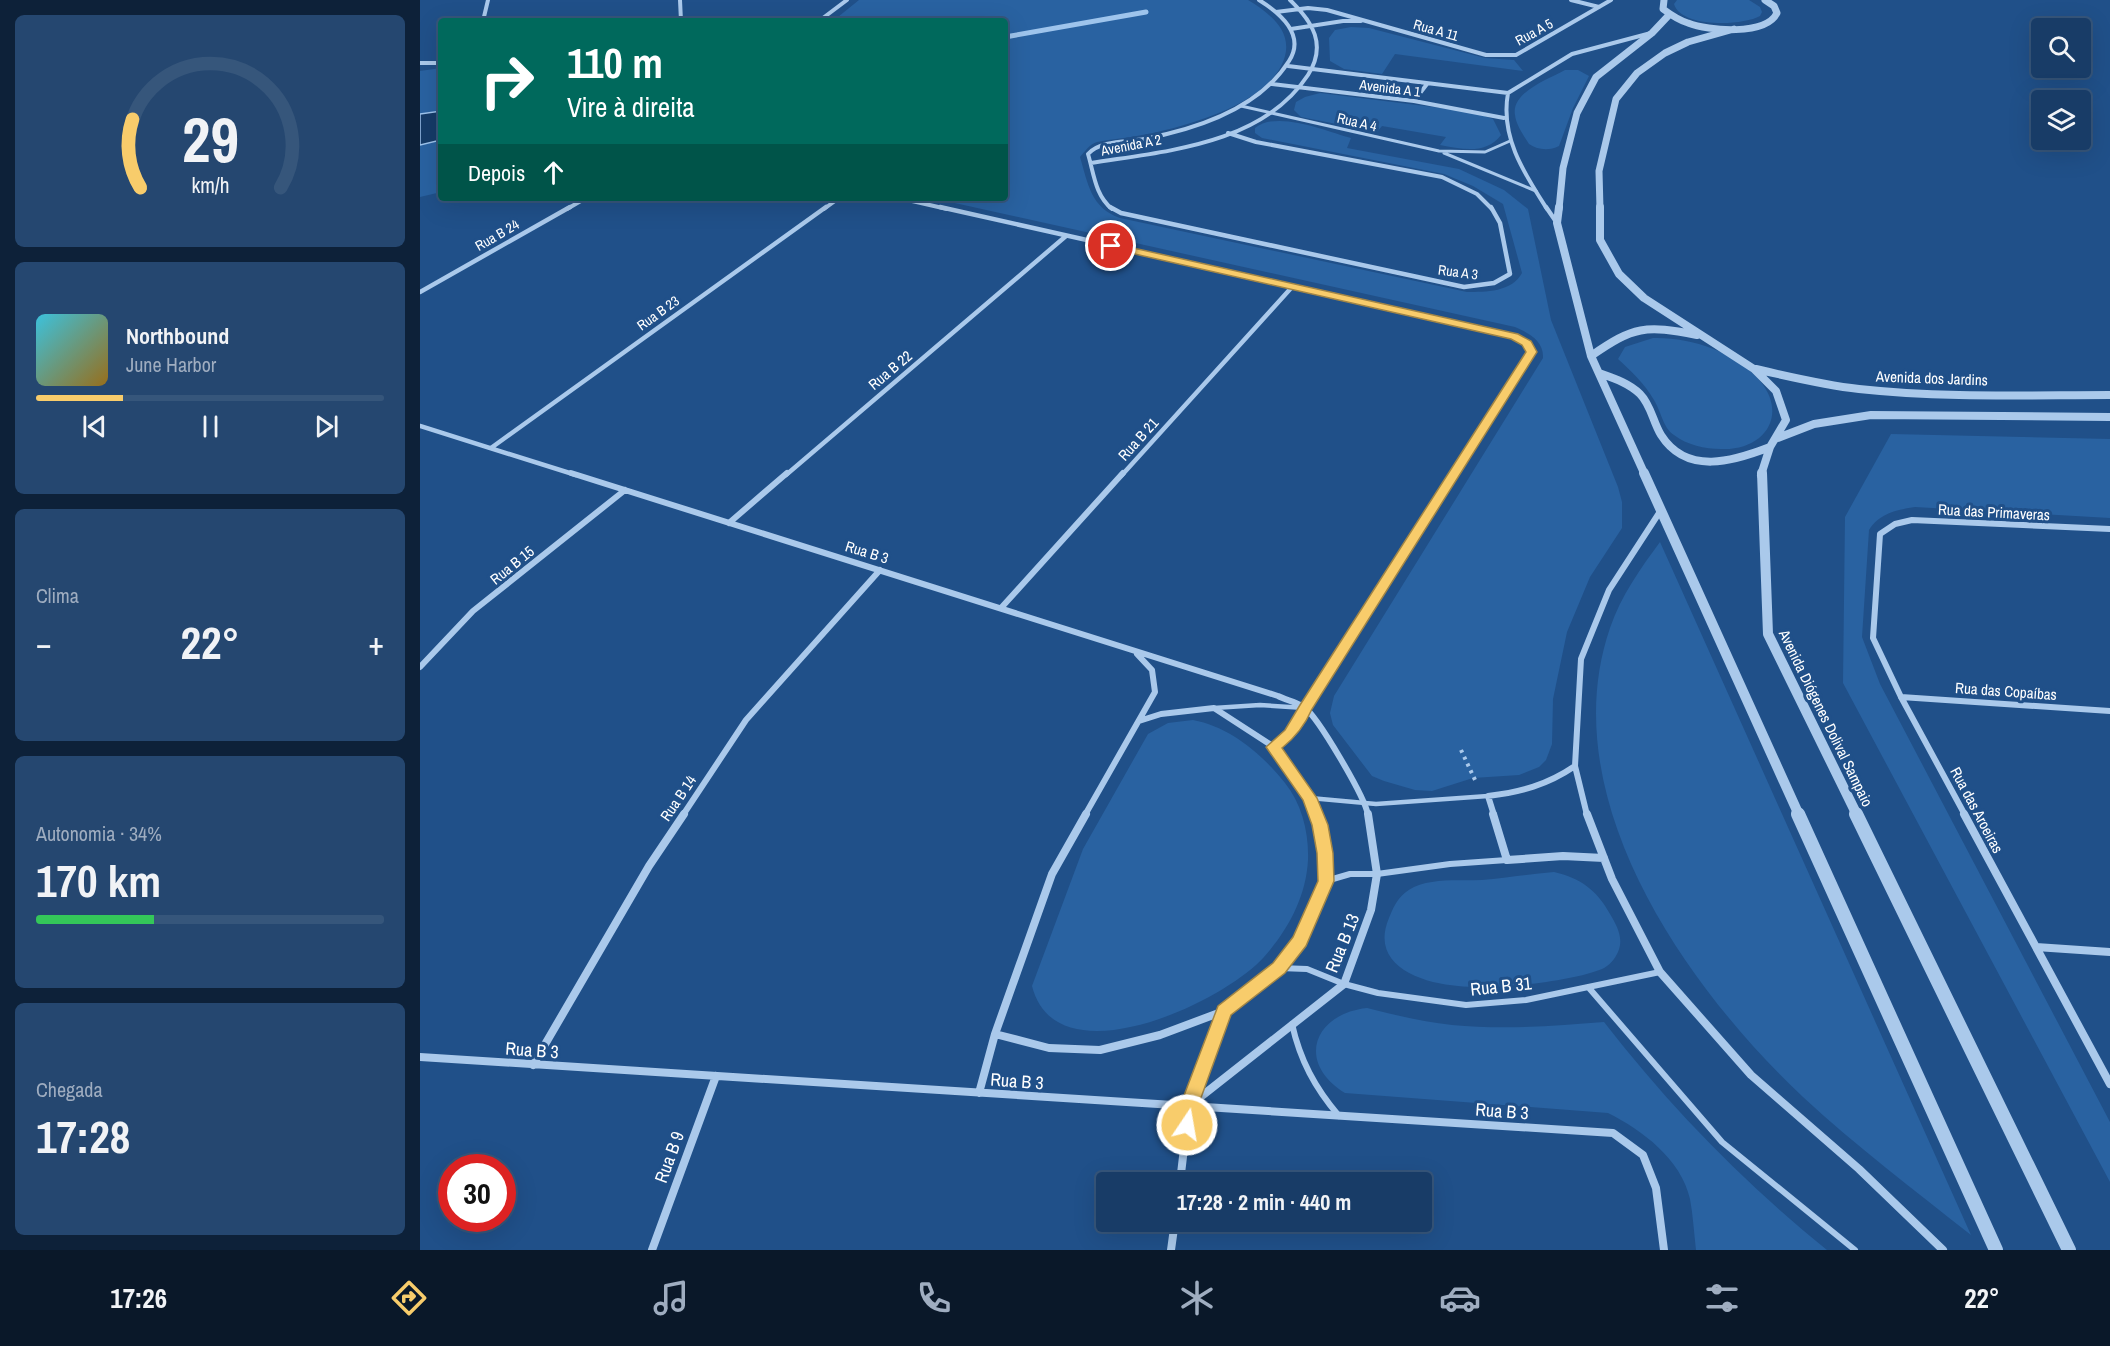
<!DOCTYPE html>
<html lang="pt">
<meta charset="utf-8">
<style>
body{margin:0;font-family:"Archivo Narrow",sans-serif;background:#254770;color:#f1f3f6;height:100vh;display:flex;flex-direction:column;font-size:22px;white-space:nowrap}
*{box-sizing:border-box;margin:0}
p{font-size:20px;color:#9fadc0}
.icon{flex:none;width:33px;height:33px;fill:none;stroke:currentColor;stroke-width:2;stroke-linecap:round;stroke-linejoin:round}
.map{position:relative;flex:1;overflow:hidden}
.side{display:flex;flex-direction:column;gap:15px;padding:15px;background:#0d2139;width:420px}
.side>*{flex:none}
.top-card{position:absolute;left:18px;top:18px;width:570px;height:183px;border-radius:6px;box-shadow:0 6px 24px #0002,0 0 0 2px #36567b;background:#00695c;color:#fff;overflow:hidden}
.tools{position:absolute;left:1611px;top:18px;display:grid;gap:12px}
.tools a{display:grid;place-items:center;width:60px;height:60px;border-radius:6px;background:#183c67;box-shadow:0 6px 24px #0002,0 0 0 2px #36567b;font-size:30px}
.speed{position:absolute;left:18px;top:1154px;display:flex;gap:12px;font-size:30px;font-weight:700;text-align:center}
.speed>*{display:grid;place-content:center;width:78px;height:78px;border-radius:50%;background:#183c67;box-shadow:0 6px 24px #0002,0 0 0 2px #36567b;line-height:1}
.speed .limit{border:9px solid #d22;background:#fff;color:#111}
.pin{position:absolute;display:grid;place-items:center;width:51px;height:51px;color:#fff;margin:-26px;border:3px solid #fff;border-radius:50%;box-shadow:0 2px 6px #0007}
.me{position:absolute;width:66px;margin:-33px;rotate:12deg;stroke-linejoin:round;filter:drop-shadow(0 0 4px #0008)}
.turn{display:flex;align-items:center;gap:21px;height:126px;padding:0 30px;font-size:27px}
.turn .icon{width:78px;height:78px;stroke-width:2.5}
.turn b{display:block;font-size:42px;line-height:51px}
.then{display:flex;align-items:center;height:57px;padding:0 30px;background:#0003;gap:12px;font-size:22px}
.big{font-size:45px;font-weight:800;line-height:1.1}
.side .card{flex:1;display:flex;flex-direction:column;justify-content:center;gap:9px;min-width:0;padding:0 21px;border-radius:9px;background:#254770}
.side .dial{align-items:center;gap:0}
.dial svg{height:156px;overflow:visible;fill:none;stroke:#36567b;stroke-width:7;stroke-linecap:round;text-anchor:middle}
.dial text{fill:#f1f3f6;stroke:none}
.song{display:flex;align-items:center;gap:18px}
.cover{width:72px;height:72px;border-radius:9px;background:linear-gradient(135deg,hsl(190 70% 55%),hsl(40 70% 35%))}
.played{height:6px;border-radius:3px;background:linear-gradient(90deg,#f8cc6b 25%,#36567b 25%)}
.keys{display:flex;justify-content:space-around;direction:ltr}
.heat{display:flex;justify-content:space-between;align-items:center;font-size:33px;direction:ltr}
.charge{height:9px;border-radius:4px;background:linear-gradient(90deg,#34c759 34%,#36567b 0)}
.trip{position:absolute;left:676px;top:1172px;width:336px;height:60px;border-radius:6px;background:#183c67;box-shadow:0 6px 24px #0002,0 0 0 2px #36567b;font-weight:800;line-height:60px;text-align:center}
.tabs{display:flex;height:96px;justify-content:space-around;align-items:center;background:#0a1829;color:#9fadc0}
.tabs .icon{width:42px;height:42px}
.tabs .selected{color:#f8cc6b}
.tabs b{font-size:27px;color:#f1f3f6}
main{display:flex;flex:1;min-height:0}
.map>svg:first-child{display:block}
</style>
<main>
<section class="side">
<div class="card dial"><svg viewBox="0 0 100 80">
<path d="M14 69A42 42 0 1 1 86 69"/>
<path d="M14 69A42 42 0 0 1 10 34" stroke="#f8cc6b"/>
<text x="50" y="56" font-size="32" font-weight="700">29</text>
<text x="50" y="72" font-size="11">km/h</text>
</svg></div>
<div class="card">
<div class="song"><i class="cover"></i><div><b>Northbound</b><p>June Harbor</p></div></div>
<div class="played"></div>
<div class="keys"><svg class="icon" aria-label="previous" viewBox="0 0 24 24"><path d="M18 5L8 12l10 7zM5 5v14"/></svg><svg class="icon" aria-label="pause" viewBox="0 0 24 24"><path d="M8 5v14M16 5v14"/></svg><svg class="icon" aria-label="next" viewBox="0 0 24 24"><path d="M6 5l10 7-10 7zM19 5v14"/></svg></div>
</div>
<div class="card"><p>Clima</p>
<div class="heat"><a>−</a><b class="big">22°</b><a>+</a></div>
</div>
<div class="card"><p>Autonomia · 34%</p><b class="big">170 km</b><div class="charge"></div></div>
<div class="card"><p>Chegada</p><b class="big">17:28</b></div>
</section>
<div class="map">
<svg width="1690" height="1250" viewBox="0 0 1690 1250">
<rect width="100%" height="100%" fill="#205089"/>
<path fill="#2962a1" d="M439,0H828C848,12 872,30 865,56C852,104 764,127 722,135C708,138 692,139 677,142C670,144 665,151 660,157C668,184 671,208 700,218L1047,292C1066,292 1092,292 1102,273L1083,204L1053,186L1024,174L842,138L835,133V128C857,110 906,131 931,138L927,148L1039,169L1084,190L1108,209L1131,320L1198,487L1202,502V528L1170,577L1147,632L1133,699L1132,744L1126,760L1119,767L1099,775L1053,778L1012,791L995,790L964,781L952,776L913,725L910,713L914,696L1123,358C1124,341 1109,333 1095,327L512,198H585V21H413Z
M1257,0H1329L1340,7L1342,12L1340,16C1322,26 1261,28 1254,4Z
M931,27L949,28L1065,58L1094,60L1103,71L975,54L962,74L924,69L910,61L909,38L915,30Z
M21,68V111L0,114V71Z
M1145,70H1158L1169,76L1153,108L1139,146C1129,151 1118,150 1109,144C1104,136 1096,125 1095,115C1091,92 1129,79 1145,70Z
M900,93L1053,112L1073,119L1081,135C1066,155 1042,149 1020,145L1026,137L962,126L957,132L881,117L874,110L876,102L885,97Z
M21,140V192L0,197V145Z
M1233,338C1270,337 1315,351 1340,381C1369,416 1343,451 1301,449C1285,449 1267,445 1254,435C1243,428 1241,411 1234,400C1225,384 1211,371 1198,359L1205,347Z
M1471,434L1690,439V518L1495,507C1476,510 1460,513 1449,530L1442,637L1460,684L1690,1122V1182L1423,683L1425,517Z
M1240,542L1551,1235C1494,1190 1436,1146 1383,1097C1266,987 1132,797 1190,628C1201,596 1220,569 1240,542Z
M773,720C810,727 842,754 865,783C882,804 889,833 888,860C886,897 868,930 844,957C803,1003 636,1081 612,986L663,849L728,734L748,723Z
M1134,872C1160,878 1177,890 1190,914C1197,926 1204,938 1198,952C1195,959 1189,966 1182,969C1150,982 1073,990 1038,986C1000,983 949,965 969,918C975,903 980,894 994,887C1014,878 1040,881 1062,880C1086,878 1110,874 1134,872Z
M947,1008C975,1015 1003,1022 1032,1025C1083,1030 1133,1026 1184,1022C1250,1107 1323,1182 1407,1250H1276C1274,1233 1273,1215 1270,1199C1261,1159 1222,1130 1188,1113L925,1093C876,1063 893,1014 947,1008Z"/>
<path fill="#153b68" stroke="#9ec4ec" stroke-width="1.5" d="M21,111V140L0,145V114Z"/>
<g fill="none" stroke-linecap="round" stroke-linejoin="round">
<path stroke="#9ec4ec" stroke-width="5" d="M585,37L726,12"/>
<path stroke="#aac9eb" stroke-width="4" stroke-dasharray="3 4.5" stroke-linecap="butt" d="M1041,750L1056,782"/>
<path stroke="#aac9eb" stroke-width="3" d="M821,106L1019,151L1065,152L1090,141
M1024,153L1116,191"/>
<path stroke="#aac9eb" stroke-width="4.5" d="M794,708L840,705L885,708L870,733L854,747
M890,798L956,804L1068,796"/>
<path stroke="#aac9eb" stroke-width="6" d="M906,881L930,874H957L1030,864L1087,860
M859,968L887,969L924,984L958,993L1046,1005L1106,1000L1240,972
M1169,988L1302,1142L1435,1250
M872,1024C880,1060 895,1088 919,1116"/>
<path stroke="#aac9eb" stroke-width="4" d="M260,0L261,21
M1151,0L1179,7
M856,12L888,8L907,10L1066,55H1096L1191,0
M63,21L68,0
M399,21L427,0
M871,29L923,21H941
M0,63H21
M868,66L1088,93
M852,84L994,101L1084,118
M994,101L1007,84
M808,133L836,142L1022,177L1057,194L1072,209
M671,163C746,151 842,145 888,75C907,45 893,22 870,0
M479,198L527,209
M147,209L166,198
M404,209L419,198
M692,209C675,195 674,174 668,154C680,140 708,142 724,139C777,129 839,109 869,61C886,35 860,13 839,0
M1127,209C1104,173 1080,137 1088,93L1152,54L1231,33"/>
<path stroke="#aac9eb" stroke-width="4.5" d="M520,207L1094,336L1107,343L1111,352L1033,475
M690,207L701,213L1044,287L1074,283L1090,274L1080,223L1071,207
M1126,207L1137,223
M0,292L150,207
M0,426L156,475
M71,448L406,207
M366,475L646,236
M702,475L872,287"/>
<path stroke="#aac9eb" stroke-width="6" d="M151,473L858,696C866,700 876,702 884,707C898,717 945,797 948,815
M309,523L367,473
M581,608L703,473
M0,667L53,611L205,490
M1481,697L1690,711
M885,708L1034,473
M719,721L741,714L794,708L854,747L890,798L896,815
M263,815L326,720L460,570
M665,815L735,692L732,670L717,654
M1074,815L1068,796C1101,792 1127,785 1155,766
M1167,815L1155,766L1161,659L1189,590L1241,510
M1545,815L1481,697L1453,638L1460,534L1475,524L1492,520L1690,529"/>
<path stroke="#aac9eb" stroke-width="8" d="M1073,814L1087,860L1143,856L1184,858
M1167,814L1192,879L1240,972L1331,1075L1439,1169L1523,1250
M1544,814L1690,1084
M1616,947L1690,952
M575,1034L629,1048L680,1050L740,1035L804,1011L859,968L880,941L897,905L906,881L905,853L896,814
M0,1057L1193,1133L1223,1155L1236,1188L1244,1250
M113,1065L229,866L264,814
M559,1093L575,1034L632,874L666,814
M769,1106L924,984L951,910L957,874L948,814
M760,1182L769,1106L804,1011
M232,1250L296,1076
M751,1250L755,1221"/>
<path stroke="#aac9eb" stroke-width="7" d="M1244,0L1243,9C1251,15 1258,20 1268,23C1288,31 1346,36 1357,13L1354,6L1345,0
M1139,209L1143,168L1157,113L1176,77L1232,33L1249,15
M1180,209L1179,171L1196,99L1217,73L1245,53L1268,42L1314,29"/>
<path stroke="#aac9eb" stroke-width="8" d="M1139,207L1137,223L1171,356L1225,475
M1180,207V240L1199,274L1224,298L1334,369L1356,391L1366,420L1350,447L1341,475
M1171,356C1214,326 1225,325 1277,335
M1336,369C1370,377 1404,385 1439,389C1522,398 1606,395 1690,395
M1179,373C1193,378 1209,383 1220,394C1231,405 1233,422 1241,435C1267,476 1314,461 1350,447
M1355,439L1394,424L1451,415L1690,417"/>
<path stroke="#aac9eb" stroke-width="10" d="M1224,473L1379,815
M1342,473L1348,634L1437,815"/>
<path stroke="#aac9eb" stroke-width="14" d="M1378,814L1576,1250
M1436,814L1649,1250"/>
</g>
<path fill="#f8cc6b" stroke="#a18546" stroke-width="1.5" d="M691,243L1098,334L1111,341L1117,352L892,709C885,725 876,737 862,748L897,798L908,825L913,853L914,881L886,946L865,973L811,1015L778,1106L773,1131L767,1134L760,1131L757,1125L760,1106L798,1006L853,963L873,937L898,881L897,853L892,825L883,800L846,747L865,730L880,705L1106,352L1102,345L1091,339L688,248L686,246Z"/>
<g text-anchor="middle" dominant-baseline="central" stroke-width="6" stroke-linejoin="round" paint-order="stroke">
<g font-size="14" fill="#fff" stroke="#205089">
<text transform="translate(1016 30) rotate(16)">Rua A 11</text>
<text transform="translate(1114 32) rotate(-29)">Rua A 5</text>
<text transform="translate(970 88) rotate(7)">Avenida A 1</text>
<text transform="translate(937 122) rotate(13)">Rua A 4</text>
<text transform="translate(711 145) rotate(-11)">Avenida A 2</text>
<text transform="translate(77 235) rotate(-30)">Rua B 24</text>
<text transform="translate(1038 272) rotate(7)">Rua A 3</text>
<text transform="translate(238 313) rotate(-36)">Rua B 23</text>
</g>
<g font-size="15" fill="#fff" stroke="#205089">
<text transform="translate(470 370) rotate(-40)">Rua B 22</text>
<text transform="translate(1512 378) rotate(2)">Avenida dos Jardins</text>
<text transform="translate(718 439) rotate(-48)">Rua B 21</text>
<text transform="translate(1574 512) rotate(3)">Rua das Primaveras</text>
<text transform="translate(447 552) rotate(17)">Rua B 3</text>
<text transform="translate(92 565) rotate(-39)">Rua B 15</text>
<text transform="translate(1586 691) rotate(4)">Rua das Copaíbas</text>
<text transform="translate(1406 718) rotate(64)">Avenida Diógenes Dolival Sampaio</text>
<text transform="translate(258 798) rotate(-56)">Rua B 14</text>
<text transform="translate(1557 810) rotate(62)">Rua das Aroeiras</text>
</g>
<g font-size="18" fill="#fff" stroke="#205089">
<text transform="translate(922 943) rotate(-68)">Rua B 13</text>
<text transform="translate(1081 986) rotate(-6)">Rua B 31</text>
<text transform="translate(112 1050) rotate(4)">Rua B 3</text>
<text transform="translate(597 1081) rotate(4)">Rua B 3</text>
<text transform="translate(1082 1111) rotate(4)">Rua B 3</text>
<text transform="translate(249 1157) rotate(-70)">Rua B 9</text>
</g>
</g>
</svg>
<div class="tools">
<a><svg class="icon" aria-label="search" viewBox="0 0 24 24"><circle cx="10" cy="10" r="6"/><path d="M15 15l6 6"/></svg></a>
<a><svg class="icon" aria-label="layers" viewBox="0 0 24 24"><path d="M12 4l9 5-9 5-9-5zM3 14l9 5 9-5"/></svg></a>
</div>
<div class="speed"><div class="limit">30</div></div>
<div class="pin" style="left:691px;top:246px;background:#d93025"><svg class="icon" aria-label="arrive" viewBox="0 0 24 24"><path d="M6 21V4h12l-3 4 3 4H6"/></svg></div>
<svg class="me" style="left:767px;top:1125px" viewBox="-20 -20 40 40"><circle r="17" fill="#f8cc6b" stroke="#fff" stroke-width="3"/><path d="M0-11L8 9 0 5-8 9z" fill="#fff"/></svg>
<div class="trip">17:28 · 2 min · 440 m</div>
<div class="top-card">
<div class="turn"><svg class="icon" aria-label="right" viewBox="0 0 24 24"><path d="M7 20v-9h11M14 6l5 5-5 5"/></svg><div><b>110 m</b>Vire à direita</div></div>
<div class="then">Depois<svg class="icon" aria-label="ahead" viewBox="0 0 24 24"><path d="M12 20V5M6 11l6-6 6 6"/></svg></div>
</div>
</div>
</main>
<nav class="tabs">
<b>17:26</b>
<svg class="icon selected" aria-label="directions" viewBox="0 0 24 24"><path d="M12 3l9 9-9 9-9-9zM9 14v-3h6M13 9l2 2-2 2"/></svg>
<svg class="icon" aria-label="music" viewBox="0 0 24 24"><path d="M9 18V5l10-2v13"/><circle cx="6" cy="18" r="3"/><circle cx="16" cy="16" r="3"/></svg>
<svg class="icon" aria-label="phone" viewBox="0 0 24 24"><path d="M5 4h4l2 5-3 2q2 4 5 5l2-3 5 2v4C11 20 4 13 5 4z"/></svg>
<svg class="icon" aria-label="climate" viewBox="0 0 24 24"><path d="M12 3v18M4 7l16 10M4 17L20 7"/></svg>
<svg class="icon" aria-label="car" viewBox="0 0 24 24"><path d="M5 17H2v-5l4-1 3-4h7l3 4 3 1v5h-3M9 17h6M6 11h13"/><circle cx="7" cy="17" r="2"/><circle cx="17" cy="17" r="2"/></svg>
<svg class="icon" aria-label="filters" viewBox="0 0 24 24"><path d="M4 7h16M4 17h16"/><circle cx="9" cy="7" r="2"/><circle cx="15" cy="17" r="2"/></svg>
<b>22°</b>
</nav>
